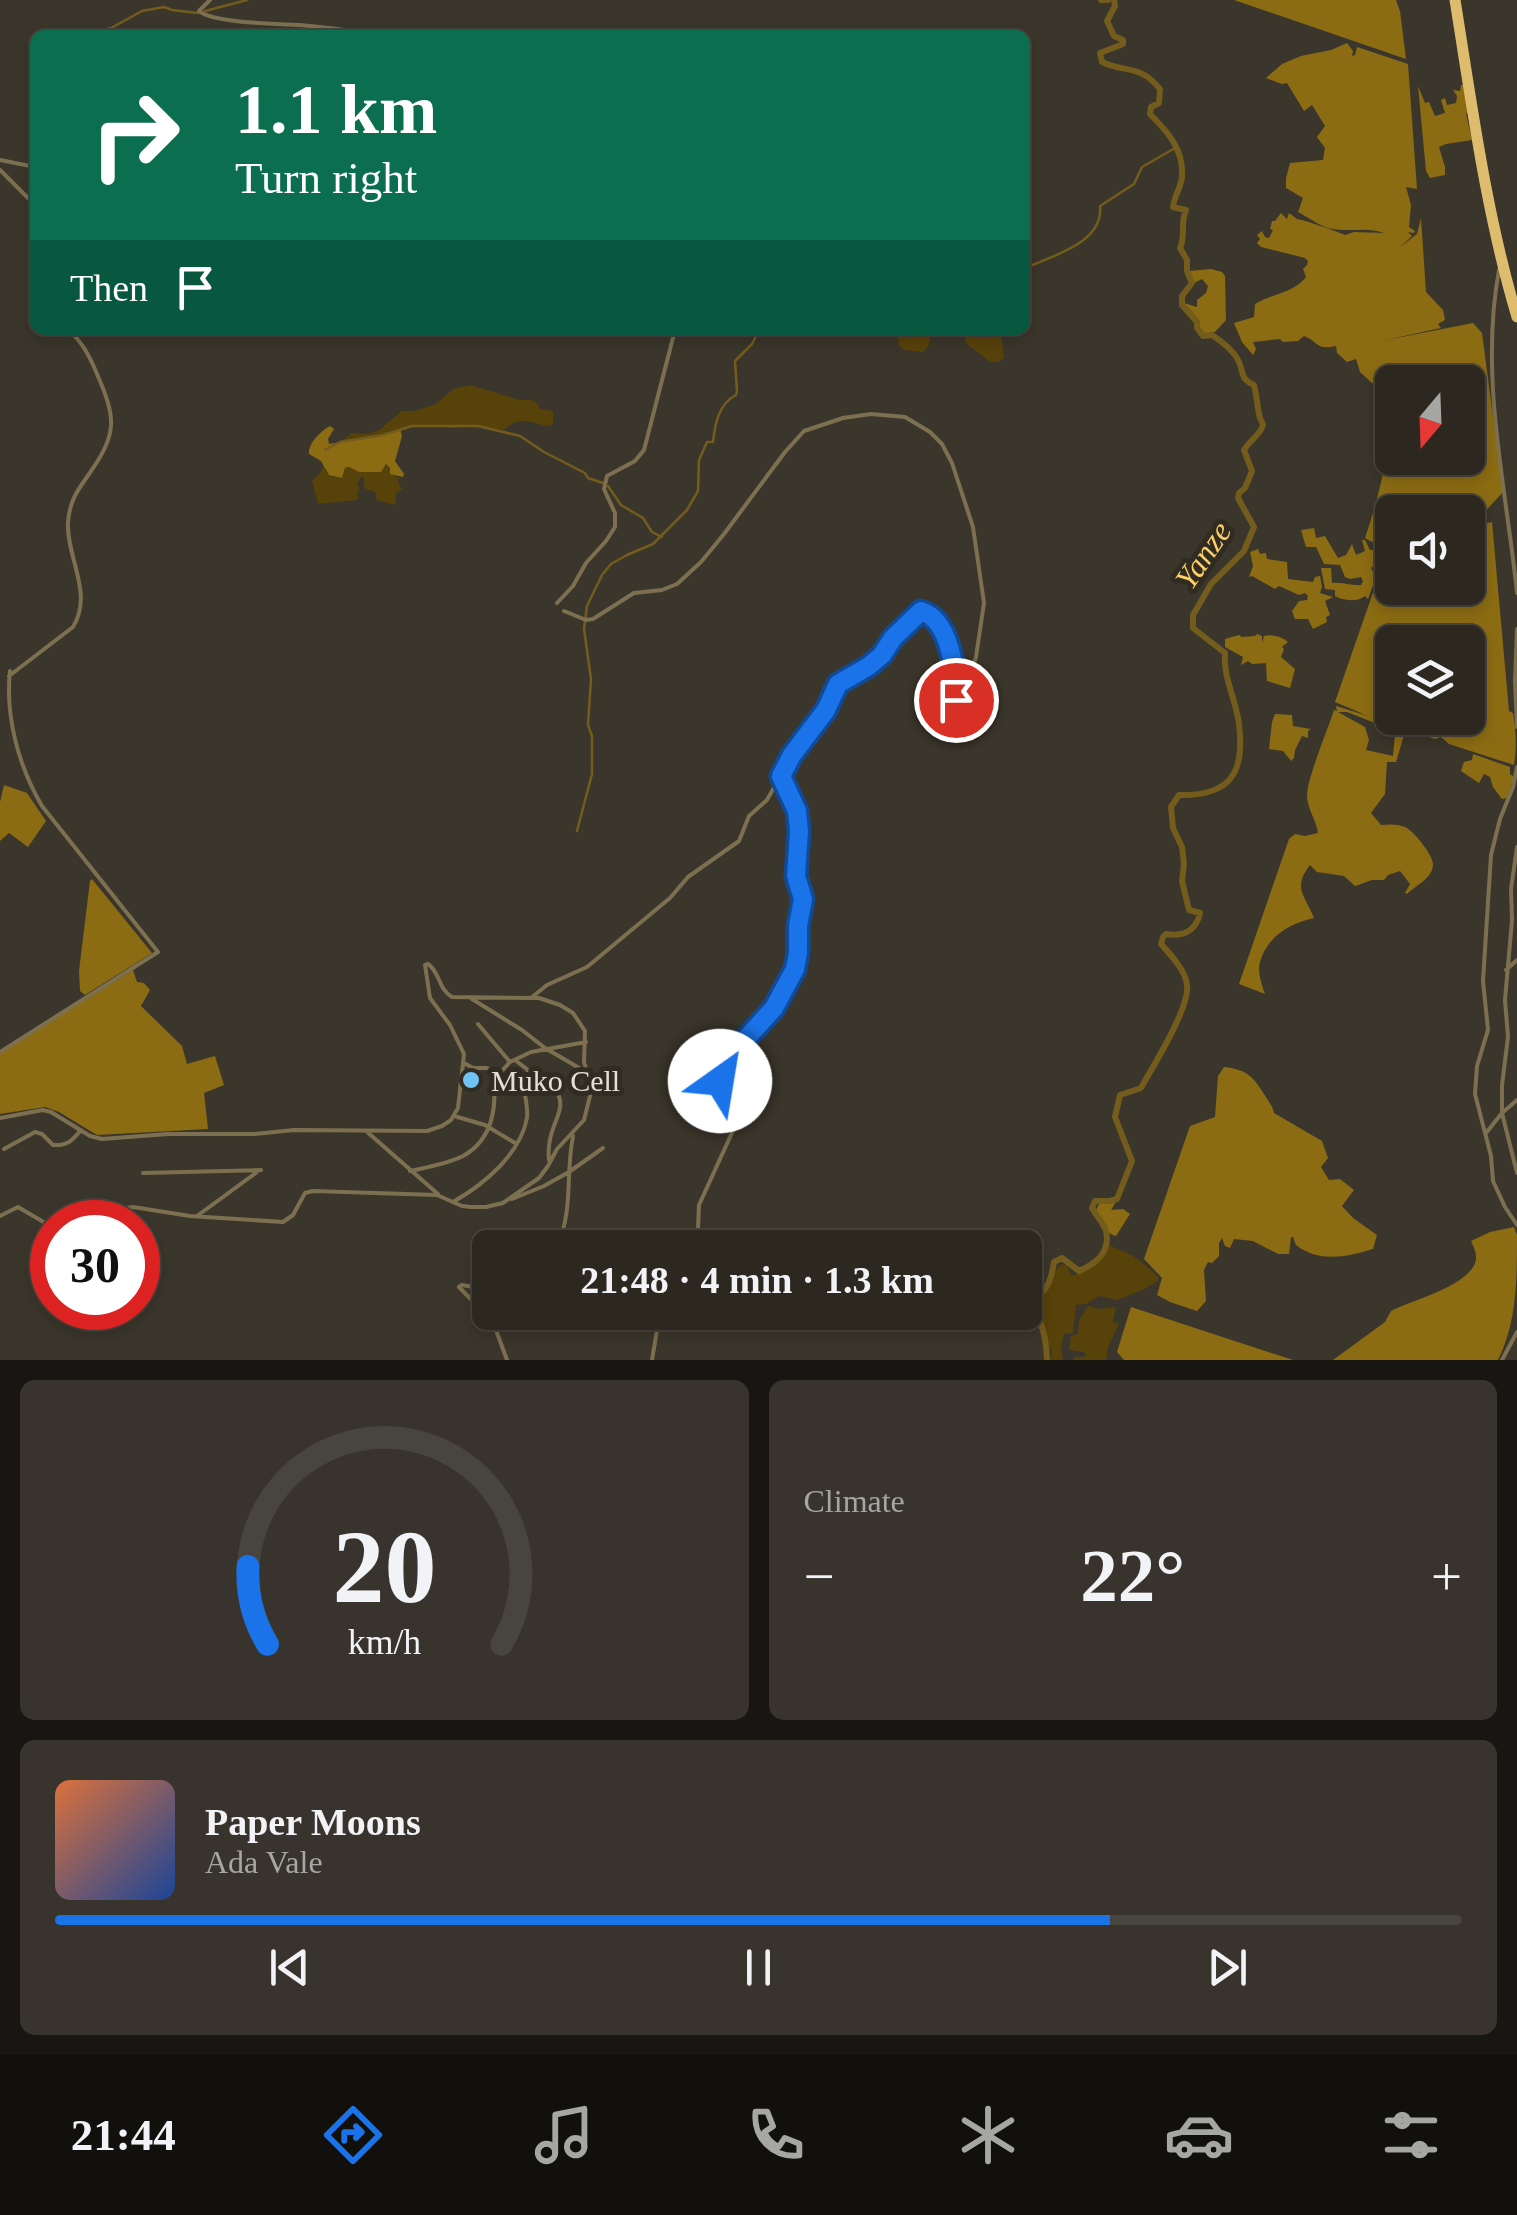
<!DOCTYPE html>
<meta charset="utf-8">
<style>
body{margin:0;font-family:Georgia,serif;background:#38342d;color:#f1f3f6;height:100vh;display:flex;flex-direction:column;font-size:38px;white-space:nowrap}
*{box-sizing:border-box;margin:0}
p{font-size:32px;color:#a6a6a5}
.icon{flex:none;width:55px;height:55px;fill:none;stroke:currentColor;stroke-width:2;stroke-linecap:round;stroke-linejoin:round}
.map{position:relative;height:1360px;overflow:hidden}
.details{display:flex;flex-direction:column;gap:20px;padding:20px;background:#181612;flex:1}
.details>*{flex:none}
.top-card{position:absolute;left:30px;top:30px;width:1000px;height:305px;border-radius:15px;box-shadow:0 5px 15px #0003,0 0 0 2px #48443e;background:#0b6e4f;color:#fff;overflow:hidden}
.needle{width:65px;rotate:199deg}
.controls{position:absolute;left:1375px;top:365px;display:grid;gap:20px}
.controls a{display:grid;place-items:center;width:110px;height:110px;border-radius:15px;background:#2c2820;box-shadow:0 5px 15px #0003,0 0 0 2px #48443e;font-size:50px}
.speed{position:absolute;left:30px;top:1200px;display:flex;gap:20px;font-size:50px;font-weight:700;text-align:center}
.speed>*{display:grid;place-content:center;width:130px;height:130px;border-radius:50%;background:#2c2820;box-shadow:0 5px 15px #0003,0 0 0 2px #48443e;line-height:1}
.speed .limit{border:15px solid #d22;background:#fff;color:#111}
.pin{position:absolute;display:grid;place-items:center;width:85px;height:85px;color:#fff;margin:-42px;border:5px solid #fff;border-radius:50%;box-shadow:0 2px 10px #0007}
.me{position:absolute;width:110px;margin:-55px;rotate:32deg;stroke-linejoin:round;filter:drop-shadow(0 0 8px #0008)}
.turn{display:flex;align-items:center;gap:35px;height:210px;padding:0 40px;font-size:45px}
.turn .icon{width:130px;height:130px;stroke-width:2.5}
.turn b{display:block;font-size:70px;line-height:85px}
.then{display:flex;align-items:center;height:95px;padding:0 40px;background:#0003;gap:20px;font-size:38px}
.big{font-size:75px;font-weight:700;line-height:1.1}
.details .widget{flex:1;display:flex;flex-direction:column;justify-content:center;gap:15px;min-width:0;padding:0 35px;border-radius:15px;background:#38342d}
.details .dial{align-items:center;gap:0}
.dial svg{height:260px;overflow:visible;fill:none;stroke:#48443e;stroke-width:7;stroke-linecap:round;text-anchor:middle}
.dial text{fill:#f1f3f6;stroke:none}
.song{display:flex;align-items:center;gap:30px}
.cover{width:120px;height:120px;border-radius:15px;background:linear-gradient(135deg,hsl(20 70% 55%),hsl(220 70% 35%))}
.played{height:10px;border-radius:5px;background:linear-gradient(90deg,#1a73e8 75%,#48443e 75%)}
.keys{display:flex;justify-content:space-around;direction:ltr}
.heat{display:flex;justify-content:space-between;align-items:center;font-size:55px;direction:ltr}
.details .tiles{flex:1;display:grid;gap:20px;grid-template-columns:1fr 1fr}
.widget:last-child{grid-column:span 2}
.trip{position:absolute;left:472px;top:1230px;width:570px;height:100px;border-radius:15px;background:#2c2820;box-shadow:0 5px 15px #0003,0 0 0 2px #48443e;font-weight:700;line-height:100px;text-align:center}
.tab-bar{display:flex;height:160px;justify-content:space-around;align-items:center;background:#12100d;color:#a6a6a5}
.tab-bar .icon{width:70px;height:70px}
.tab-bar .active{color:#1a73e8}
.tab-bar b{font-size:45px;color:#f1f3f6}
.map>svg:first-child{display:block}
</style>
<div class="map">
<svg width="1517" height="1360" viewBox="0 0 1517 1360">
<rect width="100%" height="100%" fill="#3b362b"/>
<path fill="#57420a" d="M899,330H939L931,333L929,345L923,352L904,350L898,344Z
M948,330H1001L1004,358L998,362H990L966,343L964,334Z
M470,385L520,400H532L537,403L540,409L553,411V423L550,426C528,424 523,414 503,430L478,426L452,428L423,425L383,435L340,442L352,433L367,434L379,430L402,411H415L436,404L453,389Z
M324,464L326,472L335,477L343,476L345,468L382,470L386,464L396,477H399L398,482L402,489L396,493L395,505L377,500L375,492L364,488V478L362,476L357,483L360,489L357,494L359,497L357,500L318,504L312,481L321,472Z
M1103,1243C1131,1254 1136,1255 1158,1277V1281L1142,1290L1117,1300L1099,1296L1086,1304L1076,1305L1073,1333L1064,1334L1061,1347L1063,1360H1047L1052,1357L1051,1348C1044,1342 1035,1314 1030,1303L1034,1297C1052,1290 1049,1273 1062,1264L1066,1265L1072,1276L1082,1272V1268C1094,1269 1101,1255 1103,1243Z
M1088,1306L1101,1309L1116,1307L1113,1322L1119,1324L1108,1347L1106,1360H1073L1075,1357H1085L1086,1355L1084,1352L1069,1350L1071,1336L1078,1334L1079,1320Z"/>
<path fill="#8c6c13" d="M1234,0H1396L1400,11L1406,59Z
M1347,43L1353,51L1352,56L1355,55L1357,47L1408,64L1417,189L1406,187L1411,205L1409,227L1415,231L1414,233L1408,232L1412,236L1399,248L1417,234L1421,218L1426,292L1443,310L1445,320L1438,324L1441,328L1381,341L1473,323L1482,333L1503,492L1480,517L1478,539L1468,541V512H1392V553L1365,538C1381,490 1392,444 1392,394V458H1468V382H1393L1392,381L1372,383L1360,372L1356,359L1347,362L1337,353L1336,346C1316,351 1318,341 1304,336L1298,341L1283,342L1280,339L1253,342L1256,349L1253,355L1242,342L1234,323L1254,317L1255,304C1271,294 1294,293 1306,277L1303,269L1307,265L1308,261L1305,258L1261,247L1257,243L1260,239L1257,235L1262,231L1265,237L1269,238L1273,230L1270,229L1272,221H1275L1281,213L1287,219L1289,213L1297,219C1301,219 1339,232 1345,235L1354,232L1384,233C1368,226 1346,233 1328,228C1318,225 1308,217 1298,212L1303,198L1286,188V178L1290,163L1323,160L1325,148L1317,137L1325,126L1312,105L1304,111L1287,83L1282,84L1266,78L1282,64L1301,56L1331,50Z
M1461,85H1467L1470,110L1466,114L1472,140L1446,144L1439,147L1445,167V175L1430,178L1426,171L1418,86L1425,103L1429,102L1435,116L1445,113L1441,100L1445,98L1447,105L1456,103L1457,96L1453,90L1460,91Z
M1211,269L1222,272L1225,276L1226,320L1215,332L1205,334L1199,326V320L1184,303L1197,307V300L1206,293L1208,286L1202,279L1194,283L1189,271Z
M330,426L334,429L328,439L329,444L383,435L400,429L402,436L395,461L404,474L403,477L390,474V468L386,464L381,472H359L349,467L345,468L342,478L329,475L321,461L309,454C308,443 321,431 330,426Z
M1492,522L1509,711L1513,713C1516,730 1517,748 1514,765L1449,744L1441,737L1435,739L1429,737L1433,733H1454L1456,731L1455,725L1447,718H1468V642H1392V718H1419L1423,722V730L1408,726L1401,733L1384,726L1388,724L1385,722L1380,725L1347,712H1338L1365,727L1369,740L1366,750L1393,756L1395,734L1404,735L1396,762H1387L1385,794L1371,813L1381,825C1389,824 1398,824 1405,827C1413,830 1434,856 1433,865C1432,879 1416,885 1407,894L1405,893L1410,884L1400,871L1388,875L1384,880H1372L1355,886L1344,876L1317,872L1310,865C1292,888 1305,895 1314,918C1291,923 1267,936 1260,962C1257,972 1262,985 1265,994L1239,984L1289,839L1295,834L1305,836L1318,833C1316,819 1307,809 1307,795C1307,779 1328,729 1334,710L1337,711L1336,706L1368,716L1335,702L1386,555L1392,557V588H1468V543L1479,541L1483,524Z
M1314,528L1316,538L1325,536L1338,558L1346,555L1352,544L1356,555L1365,551L1362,540H1365L1370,550H1373L1377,563L1371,568L1376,577L1368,599L1365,596C1358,602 1343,601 1335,596V590L1325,589L1321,568H1331L1332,583C1342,582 1352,586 1361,585L1363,581L1361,577L1350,579L1345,577L1340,565L1324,564L1316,547H1306L1301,530Z
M1258,549L1260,554L1266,553L1267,559L1287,562L1288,579L1313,582L1315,577L1320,576L1322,587L1320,593L1333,597L1325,601L1330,615L1326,617L1327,622L1313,629L1308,619H1295L1292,611L1299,601L1307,600L1308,596L1305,593L1299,595L1279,586L1275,589L1252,576L1249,577L1253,566L1250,552Z
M1257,634L1262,636V643L1264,636C1272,634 1281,636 1288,642L1282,647L1284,649L1281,657L1295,669L1290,688L1267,681L1266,663L1252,664L1248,661L1241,665L1243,657L1225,647V639L1239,635L1242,637L1255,636Z
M1275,714L1292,715L1293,726L1311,729L1308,731V738L1302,736L1295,750L1294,758L1291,761L1283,751L1269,749L1272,722Z
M1473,754L1510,767V774L1514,777L1507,798L1502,799L1493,787L1490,777L1484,774L1479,783L1461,771L1464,762L1472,760Z
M4,785L27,793L46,821L28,847L9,833L0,841V802Z
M92,879L152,953L85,995L80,991L79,971L90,881Z
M133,970L137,982L144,983L150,990L141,1006L182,1046L187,1064L215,1056L224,1085L204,1093L208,1129L97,1135L59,1112L45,1107L0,1114V1053Z
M1224,1067C1249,1070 1253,1077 1266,1097C1269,1102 1273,1107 1274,1113L1322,1141L1328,1158L1321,1167L1329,1180L1340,1179L1354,1190L1342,1206L1353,1218L1377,1235L1373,1249C1346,1257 1319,1263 1296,1245L1293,1237H1291L1289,1254H1278L1253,1241L1234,1239L1230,1248L1225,1246L1222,1238L1219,1243V1256L1212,1263L1208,1262L1204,1270L1206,1301L1197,1311L1170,1302L1157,1295L1162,1278L1144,1259L1190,1126L1215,1117L1218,1076Z
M1117,1200L1111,1210L1123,1209L1130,1214L1116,1236C1106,1234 1100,1223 1095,1212L1100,1202H1111Z
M1514,1227L1517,1235C1517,1280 1517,1322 1498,1360H1333L1385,1322L1391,1311C1411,1300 1478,1284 1476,1256C1476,1251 1473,1246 1471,1241L1490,1232Z
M1131,1307L1293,1360H1124L1117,1352Z"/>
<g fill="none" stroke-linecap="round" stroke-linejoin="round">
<path stroke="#745c1d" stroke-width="2.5" d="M205,11L247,0
M92,33L111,28L142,11L164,7L172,10L198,13
M1025,268C1052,256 1104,243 1100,206L1134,184L1142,167L1177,147
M325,450L340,442L383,435L412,426H478L520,436L544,452L585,473L588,478L603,483
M608,486L621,505L643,518L652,532L662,537
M577,831L592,774V736L588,725L591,679L584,629L587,606L602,575L611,564L627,555L653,544L687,510L698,491L699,460L707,442H713C715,425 718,404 736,395L737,391L735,361L752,344L759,330"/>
<path stroke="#745c1d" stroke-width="6" d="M1101,0H1108
M1047,1360C1047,1340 1042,1323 1034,1305L1037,1296C1049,1289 1052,1275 1054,1262L1062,1258L1079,1271C1095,1264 1111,1253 1106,1231C1104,1224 1096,1215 1092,1208L1095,1201H1110L1117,1199L1132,1161L1115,1117L1120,1095L1141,1088C1153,1066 1190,1008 1187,985C1186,971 1170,954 1161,944L1163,937L1166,934C1183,937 1196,931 1200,913L1189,910L1182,881L1184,864L1182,847L1173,828L1171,807L1179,795C1231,796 1245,773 1239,724C1236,699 1223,678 1225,653L1193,628V615L1211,584L1244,551L1254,527L1238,498L1239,493L1245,488L1252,471L1244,450C1248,442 1262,433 1263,425C1263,423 1261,420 1260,418C1257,407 1257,396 1254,385C1238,378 1245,371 1237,358C1231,348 1221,341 1212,335L1203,336L1197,328V322L1182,305V296L1192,283L1187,271V260L1180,248C1186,236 1180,222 1186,210L1173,207C1174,197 1181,187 1182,177C1184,149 1167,131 1150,114L1151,107L1159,103L1160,89C1140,64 1125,73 1102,62L1100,53L1123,44V40L1114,36L1107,21L1115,6L1114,0"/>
<path stroke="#7d7051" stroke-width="4" d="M210,0L199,11C213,23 278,24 300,25C326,27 353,31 379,35
M0,160L35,167
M0,170L35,205
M1499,270C1479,377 1506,486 1517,593
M557,603L573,586L586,563L606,541L615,527V513L604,489L607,476L635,461L644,450L675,330
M1517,629L1515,681L1517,727
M9,676L73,627C94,593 66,557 68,522C70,500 77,491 89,474C118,433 116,418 97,374C90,357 82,341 68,330
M1517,767L1513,787L1500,819L1491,855L1483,981L1488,1030L1477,1066L1475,1094L1491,1156L1493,1181L1505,1207L1517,1225
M1517,847L1511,889L1512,920L1505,1000L1508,1037L1502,1085V1113L1517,1173
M1506,970L1517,960
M531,998L547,985L587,967L670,898L688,877L739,841L749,816L767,800L792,755L826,710L839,683L869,666L882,655L893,638L921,611C954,620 954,677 957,705L961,706L976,657L984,603L973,527L952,463L942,444L930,432L905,417L871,414L843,418L804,431L785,452L724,534L701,562L677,584L662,590L634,593L593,619L586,620L564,611
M472,999L522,1030L545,1048L586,1072
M478,1024L510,1062
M0,1052L158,952L42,806C19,767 5,717 10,671
M464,1063L473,1068H487L498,1075L510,1062L531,1052L586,1042
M528,1070C589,1103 544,1114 549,1160
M454,1116L485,1125L515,1143
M0,1118L43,1110L51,1112L90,1136L102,1139L168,1134H255L294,1130L427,1131L442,1126L451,1120L458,1108L464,1054L450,1025L430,998L425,965L428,964C440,972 438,989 452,997L539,998L560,1005L573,1013L585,1031L584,1062L592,1088L584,1120L557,1149L548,1166L539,1178L503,1203L486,1207H471L462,1206L437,1195L313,1191L305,1193L293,1215L283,1222L190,1216L133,1207L126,1208L104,1222
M366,1131L438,1194
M1486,1133L1502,1113L1517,1100
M4,1149L35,1132L42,1134L53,1145C67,1146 72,1141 81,1130
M410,1171C428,1167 447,1164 463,1156C494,1139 498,1103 492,1073
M143,1173L261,1170
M512,1199L544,1186L569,1172L603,1148
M453,1202C483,1185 520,1155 527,1118C528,1110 526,1102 525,1094C525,1086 527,1078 528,1070L515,1060
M0,1216L18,1207L52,1227
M197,1216L257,1172
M557,1248C574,1206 565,1178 573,1136
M691,1248L698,1229L699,1205L736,1124C737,1103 718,1089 721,1068L774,1008L795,969L798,953V926L803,899L796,876L799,831L797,811L781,776
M490,1290L462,1285L459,1287L493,1322L507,1360
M652,1360L660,1312
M1502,1360L1517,1332"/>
<path stroke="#debc6d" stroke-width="11" d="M1455,0C1472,106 1486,213 1517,317"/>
</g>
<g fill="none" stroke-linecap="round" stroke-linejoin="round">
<g stroke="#114b97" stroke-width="25">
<path id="route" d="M720,1081L723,1064L774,1008L795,969L798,953V926L803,899L796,876L799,831L797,811L781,776L792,755L826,710L838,684L869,666L882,655L893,638L921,611C951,620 956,674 956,700"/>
</g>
<use href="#route" stroke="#1a73e8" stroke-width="18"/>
</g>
<circle fill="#6fc2f4" stroke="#312c22" stroke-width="4" cx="471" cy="1080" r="10"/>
<g text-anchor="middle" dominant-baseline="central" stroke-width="10" stroke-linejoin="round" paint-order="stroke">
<g font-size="30" fill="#e3e0d9" stroke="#312c22" text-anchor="start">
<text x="491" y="1080">Muko Cell</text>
</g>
<g font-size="32" font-style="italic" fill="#fdd063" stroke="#312c22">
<text transform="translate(1203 555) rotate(-56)">Yanze</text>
</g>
</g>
</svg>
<div class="controls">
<a><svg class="needle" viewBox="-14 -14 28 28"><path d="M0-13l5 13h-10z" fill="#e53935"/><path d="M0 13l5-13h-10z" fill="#a6a6a5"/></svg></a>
<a><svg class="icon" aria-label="sound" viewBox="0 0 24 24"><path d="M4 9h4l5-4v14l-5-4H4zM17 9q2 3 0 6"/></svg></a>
<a><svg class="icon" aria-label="layers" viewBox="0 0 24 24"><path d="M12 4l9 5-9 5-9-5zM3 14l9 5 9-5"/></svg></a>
</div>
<div class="speed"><div class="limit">30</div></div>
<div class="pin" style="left:956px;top:700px;background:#d93025"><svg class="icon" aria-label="arrive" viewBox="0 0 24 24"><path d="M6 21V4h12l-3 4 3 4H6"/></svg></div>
<svg class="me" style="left:720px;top:1081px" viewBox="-20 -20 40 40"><circle r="19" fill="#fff"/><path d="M0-13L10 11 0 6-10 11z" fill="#1a73e8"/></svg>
<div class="trip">21:48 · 4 min · 1.3 km</div>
<div class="top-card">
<div class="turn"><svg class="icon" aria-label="right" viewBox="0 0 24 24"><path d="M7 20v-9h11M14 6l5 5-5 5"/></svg><div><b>1.1 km</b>Turn right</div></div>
<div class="then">Then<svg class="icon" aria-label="arrive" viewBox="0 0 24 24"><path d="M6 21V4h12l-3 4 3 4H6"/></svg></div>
</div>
</div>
<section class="details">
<div class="tiles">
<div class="widget dial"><svg viewBox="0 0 100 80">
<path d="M14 69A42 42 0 1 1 86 69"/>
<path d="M14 69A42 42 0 0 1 8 45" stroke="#1a73e8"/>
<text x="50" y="56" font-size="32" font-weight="700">20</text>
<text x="50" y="72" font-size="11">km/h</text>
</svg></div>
<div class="widget"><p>Climate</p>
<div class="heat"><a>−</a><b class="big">22°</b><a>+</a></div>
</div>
<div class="widget">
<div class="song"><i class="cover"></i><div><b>Paper Moons</b><p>Ada Vale</p></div></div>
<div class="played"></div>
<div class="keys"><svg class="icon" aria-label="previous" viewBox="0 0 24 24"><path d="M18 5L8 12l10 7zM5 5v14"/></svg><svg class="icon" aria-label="pause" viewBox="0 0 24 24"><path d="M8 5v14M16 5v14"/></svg><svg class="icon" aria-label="next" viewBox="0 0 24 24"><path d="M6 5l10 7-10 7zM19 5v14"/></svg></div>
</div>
</div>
</section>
<nav class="tab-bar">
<b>21:44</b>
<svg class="icon active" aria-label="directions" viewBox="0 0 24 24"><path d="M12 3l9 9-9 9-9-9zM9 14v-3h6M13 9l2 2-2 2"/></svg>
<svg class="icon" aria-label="music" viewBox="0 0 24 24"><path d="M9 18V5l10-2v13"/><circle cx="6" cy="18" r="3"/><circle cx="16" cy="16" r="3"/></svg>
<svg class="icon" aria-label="phone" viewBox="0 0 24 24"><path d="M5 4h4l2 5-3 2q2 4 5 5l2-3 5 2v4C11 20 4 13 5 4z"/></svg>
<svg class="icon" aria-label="climate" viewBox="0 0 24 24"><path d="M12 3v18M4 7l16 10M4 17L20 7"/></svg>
<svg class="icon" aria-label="car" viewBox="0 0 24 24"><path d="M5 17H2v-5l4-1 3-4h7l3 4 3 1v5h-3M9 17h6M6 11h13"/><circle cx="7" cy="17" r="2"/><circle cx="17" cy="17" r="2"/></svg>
<svg class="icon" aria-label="filters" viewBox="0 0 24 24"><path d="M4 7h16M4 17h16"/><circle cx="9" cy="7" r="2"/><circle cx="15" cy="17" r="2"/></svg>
</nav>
